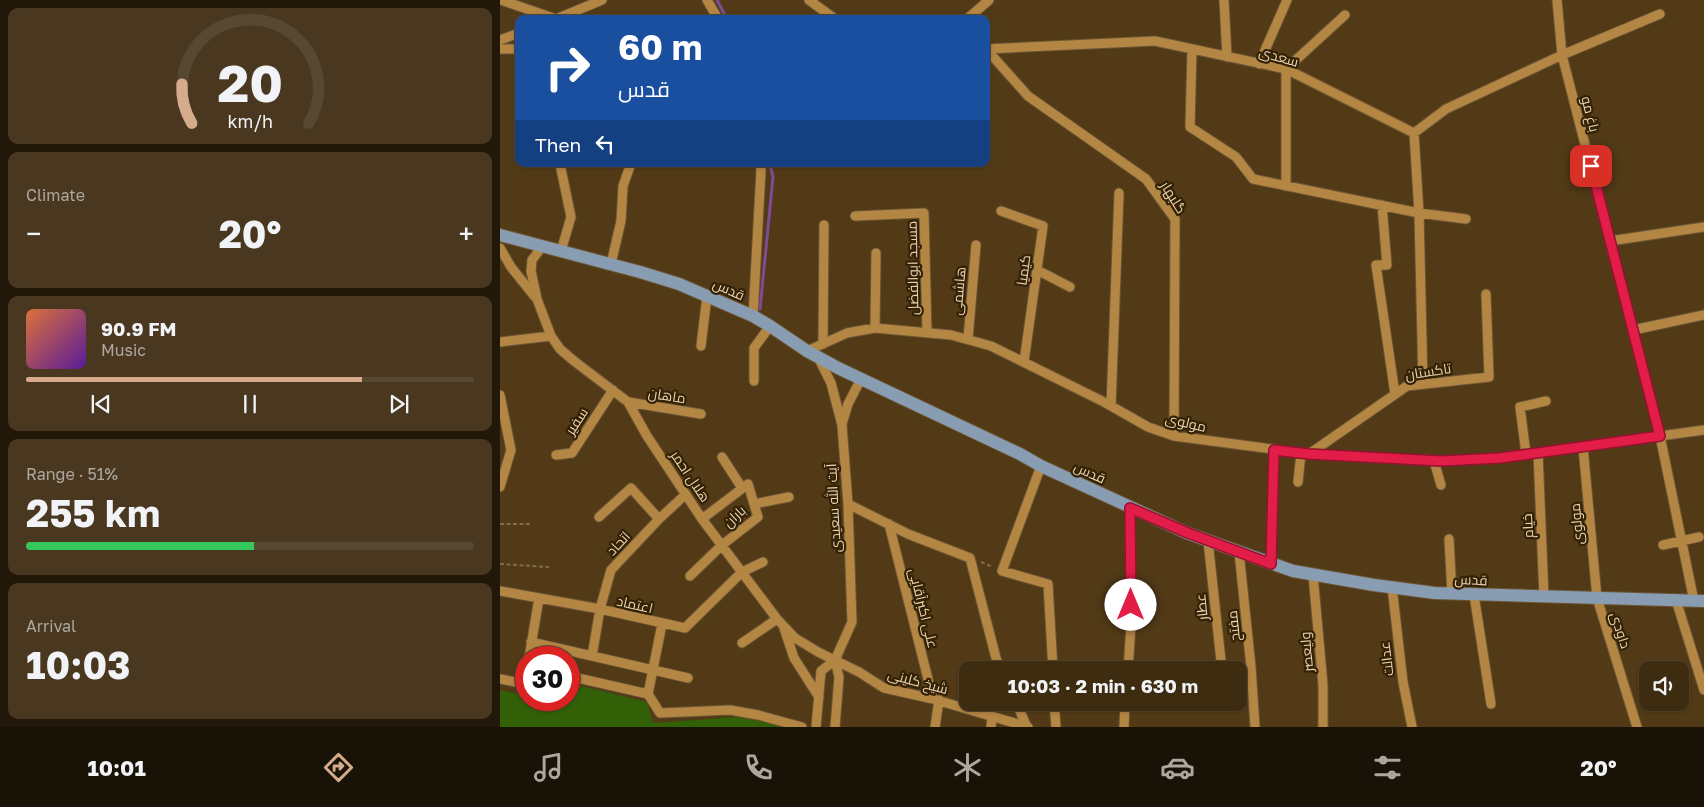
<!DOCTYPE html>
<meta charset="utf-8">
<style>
body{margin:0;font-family:"Golos Text",Cairo,sans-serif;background:#49381f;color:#f1f3f6;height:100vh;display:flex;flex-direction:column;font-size:19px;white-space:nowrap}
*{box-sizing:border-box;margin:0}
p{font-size:16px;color:#ada79f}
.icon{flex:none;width:28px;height:28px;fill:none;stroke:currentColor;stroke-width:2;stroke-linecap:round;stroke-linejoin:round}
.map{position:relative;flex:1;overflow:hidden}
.details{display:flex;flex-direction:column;gap:8px;padding:8px;background:#221809;width:500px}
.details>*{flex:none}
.top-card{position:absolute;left:15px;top:15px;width:475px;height:152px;border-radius:10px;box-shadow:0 1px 4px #0004,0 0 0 1px #574831;background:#1a4fa0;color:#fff;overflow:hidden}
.buttons{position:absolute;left:1139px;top:661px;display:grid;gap:10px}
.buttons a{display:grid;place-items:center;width:50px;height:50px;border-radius:10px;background:#3e2c11;box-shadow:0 1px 4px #0004,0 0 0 1px #574831;font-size:25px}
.speed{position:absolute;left:15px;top:646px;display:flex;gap:10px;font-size:25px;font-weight:700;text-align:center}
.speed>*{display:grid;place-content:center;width:65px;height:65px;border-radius:50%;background:#3e2c11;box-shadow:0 1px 4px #0004,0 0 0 1px #574831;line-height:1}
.speed .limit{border:8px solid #d22;background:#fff;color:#111}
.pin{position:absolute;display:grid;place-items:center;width:42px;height:42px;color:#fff;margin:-21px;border-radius:10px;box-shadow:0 2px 8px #0006}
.me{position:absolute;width:55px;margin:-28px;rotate:0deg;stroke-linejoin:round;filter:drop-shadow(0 0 4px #0008)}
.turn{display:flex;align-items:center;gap:18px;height:105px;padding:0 20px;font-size:22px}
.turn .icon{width:65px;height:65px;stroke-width:2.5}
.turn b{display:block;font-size:35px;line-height:42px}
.then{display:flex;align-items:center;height:48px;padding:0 20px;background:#0003;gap:10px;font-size:19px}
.big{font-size:38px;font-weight:700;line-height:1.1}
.details .tile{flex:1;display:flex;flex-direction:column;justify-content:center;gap:8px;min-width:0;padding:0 18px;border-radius:10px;background:#49381f}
.details .dial{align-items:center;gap:0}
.dial svg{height:130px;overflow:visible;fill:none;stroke:#574831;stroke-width:7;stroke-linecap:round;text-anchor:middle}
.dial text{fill:#f1f3f6;stroke:none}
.song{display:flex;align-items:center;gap:15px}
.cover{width:60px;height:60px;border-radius:8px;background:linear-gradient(135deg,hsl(20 70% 55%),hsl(270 70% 35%))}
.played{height:5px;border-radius:2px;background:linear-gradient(90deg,#d6ab8b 75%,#574831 75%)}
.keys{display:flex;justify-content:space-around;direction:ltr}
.heat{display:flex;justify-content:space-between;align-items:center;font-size:28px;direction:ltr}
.charge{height:8px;border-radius:4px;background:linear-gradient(90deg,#34c759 51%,#574831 0)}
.trip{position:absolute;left:459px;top:661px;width:288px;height:50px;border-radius:10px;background:#3e2c11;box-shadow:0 1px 4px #0004,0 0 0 1px #574831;font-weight:700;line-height:50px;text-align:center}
.dock{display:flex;height:80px;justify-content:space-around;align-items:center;background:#191207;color:#ada79f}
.dock .icon{width:35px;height:35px}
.dock .active{color:#d6ab8b}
.dock b{font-size:22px;color:#f1f3f6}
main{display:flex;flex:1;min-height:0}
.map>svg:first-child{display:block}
</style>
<main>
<section class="details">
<div class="tile dial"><svg viewBox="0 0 100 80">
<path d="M14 69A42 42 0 1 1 86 69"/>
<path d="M14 69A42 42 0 0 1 8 45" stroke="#d6ab8b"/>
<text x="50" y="56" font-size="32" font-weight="700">20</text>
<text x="50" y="72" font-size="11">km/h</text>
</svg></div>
<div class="tile"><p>Climate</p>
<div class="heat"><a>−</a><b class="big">20°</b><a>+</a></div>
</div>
<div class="tile">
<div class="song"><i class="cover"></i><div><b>90.9 FM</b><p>Music</p></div></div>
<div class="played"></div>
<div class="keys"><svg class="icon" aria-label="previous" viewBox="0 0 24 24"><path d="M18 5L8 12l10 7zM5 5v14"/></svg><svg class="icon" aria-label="pause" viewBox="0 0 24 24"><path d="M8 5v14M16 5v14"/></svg><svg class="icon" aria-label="next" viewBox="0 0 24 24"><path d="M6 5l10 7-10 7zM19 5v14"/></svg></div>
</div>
<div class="tile"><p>Range · 51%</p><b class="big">255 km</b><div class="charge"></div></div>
<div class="tile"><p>Arrival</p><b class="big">10:03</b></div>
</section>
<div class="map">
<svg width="1204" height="727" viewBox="0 0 1204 727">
<rect width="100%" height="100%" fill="#523a17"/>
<path fill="#316006" d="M69,683L147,702L153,723L238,717L288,727H0V690L26,696V700H69Z"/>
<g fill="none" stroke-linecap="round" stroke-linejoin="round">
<path stroke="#7e4b94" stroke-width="3" d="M217,0L227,19
M260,309L273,177L270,164"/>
<g stroke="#6d5635" stroke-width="11">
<path id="minor" d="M1,0L56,19
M207,0L218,19
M309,0L335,19
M724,0L727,57
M1057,0L1062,55L1160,436L1194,601
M56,19L102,0
M467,19L489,0
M0,40L19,33
M0,49H19
M486,49L655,41L786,69L914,133L946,109L1062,55L1160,14
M692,49L690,127L736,157L753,179L919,213L966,219
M487,50L528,96L646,179L675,219L674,436
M759,64L787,0
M914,133L919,213L923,384
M60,164L71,217L61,251
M786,186V69L845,15
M882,205L887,265H876L895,394
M501,211L543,226L524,362
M355,216L424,213L427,332
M1110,241L1204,227
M42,247L32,260L31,271L37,299L51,336L60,349L74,361L128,402L147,436L202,519L277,619L295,638L318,652L359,672L384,688L433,699L528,727
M0,248L11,267L35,297
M111,264L121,221L123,186L130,166L129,164
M537,270L570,287
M253,316L261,170L260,164
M375,328L376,253
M1133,330L1204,315
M468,339L476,245
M0,342L51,336
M323,344L324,225
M201,346L207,296
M307,351L347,333L375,328L451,335L491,346L604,402L648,427L674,436L809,454L941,461L1000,458L1204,430
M254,381V348L270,326
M0,395L11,450L0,487
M128,402L201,414
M611,406L619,193
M342,424L348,404L361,379
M1083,447L1097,598L1137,727
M1038,453L1044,597
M809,454L907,386L989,377L986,294
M1026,454L1020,407L1046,401
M56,455L72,453L113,390
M222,457L242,488
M934,461L941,485
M541,466L502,571L548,584L553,670
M798,482L801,453
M348,504L408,534L470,558L496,658L501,670
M99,517L131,488L159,519
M202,519L248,484L254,504L289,497
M389,524L433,699
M949,539L952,594
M708,541L722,670
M1163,545L1199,537
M739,552L751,667L755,727
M771,564L774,450
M813,575L823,685V727
M190,576L222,545L258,517L254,504
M892,587L903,682L912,727
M0,591L100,609L185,628L242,572L263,562
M974,595L991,704
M1176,600L1204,690
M284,628L294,658L319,697
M31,642L188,678
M242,643L277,619
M92,656L100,609L111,570L159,519L186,494
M29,658L39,598
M335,660L339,677L335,727
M628,670L631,625L630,508
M69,676L148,694L160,713L230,710L258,715L302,727
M0,679L26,684
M148,694L162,624
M516,702L527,727
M554,702L556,727
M316,727L321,671L335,660L352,622L348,504L342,425L331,383L318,357
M435,727L439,700
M491,727L492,717
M624,727L625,702"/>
</g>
<g stroke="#6d5635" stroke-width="14">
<path id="major" d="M0,235L140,272L179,284L253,316L270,326L307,351L338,368L520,454L541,466L687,533L793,571L874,585L935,593L1204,601"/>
</g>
<path stroke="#836b49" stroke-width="2" stroke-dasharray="4 2.5" stroke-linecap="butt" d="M0,524H30
M481,562L493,567
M0,564L49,567"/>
<use href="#minor" stroke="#b48644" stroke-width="9"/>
<use href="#major" stroke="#899db2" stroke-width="12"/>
</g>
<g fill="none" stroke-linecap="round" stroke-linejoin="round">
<g stroke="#92132f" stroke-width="12">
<path id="route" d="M631,605L630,508L688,533L771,564L774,450L809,454L941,461L1000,458L1160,436L1091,166"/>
</g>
<use href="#route" stroke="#e11d48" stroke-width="9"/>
</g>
<g text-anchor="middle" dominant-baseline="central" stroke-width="4.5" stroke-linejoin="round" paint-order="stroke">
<g font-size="14" fill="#ead2b2" stroke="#342205">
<text transform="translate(779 56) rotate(16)">سعدی</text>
<text transform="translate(1091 114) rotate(76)">باغ مو</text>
<text transform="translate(674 197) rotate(58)">گلبهار</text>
<text transform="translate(412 268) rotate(-91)">مسجد ابوالفضل</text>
<text transform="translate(523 270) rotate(-82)">کیمیا</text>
<text transform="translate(229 289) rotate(24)">قدس</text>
<text transform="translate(458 291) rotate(-85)">هاشمی</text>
<text transform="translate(928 371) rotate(-9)">تاکستان</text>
<text transform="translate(167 395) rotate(9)">ماهان</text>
<text transform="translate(76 421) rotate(-57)">سفیر</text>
<text transform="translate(686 422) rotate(13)">مولوی</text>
<text transform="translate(590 472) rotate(25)">قدس</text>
<text transform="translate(191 476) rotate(56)">هلال احمر</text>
<text transform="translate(333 508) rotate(-93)">آیت الله سعیدی</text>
<text transform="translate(234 516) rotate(-43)">باران</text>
<text transform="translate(1076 524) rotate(-95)">مولوی</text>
<text transform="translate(1027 526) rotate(-93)">خیام</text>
<text transform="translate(118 543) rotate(-47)">اتحاد</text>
<text transform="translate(971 579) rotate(3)">قدس</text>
<text transform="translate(135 604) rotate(13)">اعتماد</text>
<text transform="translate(701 607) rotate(-96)">عطار</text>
<text transform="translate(424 608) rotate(76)">علی اکبرآقایی</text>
<text transform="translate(733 626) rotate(-96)">مفتح</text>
<text transform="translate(1121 630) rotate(72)">داودی</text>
<text transform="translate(806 652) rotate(-95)">ولیعصر</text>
<text transform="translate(886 659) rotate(-97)">عدالت</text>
<text transform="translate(418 681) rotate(15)">شیخ کلینی</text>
</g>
</g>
</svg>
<div class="buttons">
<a><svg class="icon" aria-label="sound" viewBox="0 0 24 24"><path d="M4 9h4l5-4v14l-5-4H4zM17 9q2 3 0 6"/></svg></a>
</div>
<div class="speed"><div class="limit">30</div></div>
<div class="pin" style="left:1091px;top:166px;background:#d93025"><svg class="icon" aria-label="arrive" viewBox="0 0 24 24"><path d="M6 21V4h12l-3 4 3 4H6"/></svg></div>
<svg class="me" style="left:631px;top:605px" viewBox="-20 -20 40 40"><circle r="19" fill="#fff"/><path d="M0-13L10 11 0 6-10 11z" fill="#e11d48"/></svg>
<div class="trip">10:03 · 2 min · 630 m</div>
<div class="top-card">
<div class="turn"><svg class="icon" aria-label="right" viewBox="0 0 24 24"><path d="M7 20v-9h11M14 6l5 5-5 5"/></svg><div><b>60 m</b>قدس</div></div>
<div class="then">Then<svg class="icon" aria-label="left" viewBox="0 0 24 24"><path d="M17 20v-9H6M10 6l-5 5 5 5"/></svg></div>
</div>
</div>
</main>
<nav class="dock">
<b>10:01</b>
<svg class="icon active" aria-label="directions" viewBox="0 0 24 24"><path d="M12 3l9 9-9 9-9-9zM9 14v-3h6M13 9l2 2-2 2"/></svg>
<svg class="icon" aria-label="music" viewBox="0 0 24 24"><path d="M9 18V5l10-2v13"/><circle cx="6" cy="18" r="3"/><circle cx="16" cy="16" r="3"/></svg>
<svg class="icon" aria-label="phone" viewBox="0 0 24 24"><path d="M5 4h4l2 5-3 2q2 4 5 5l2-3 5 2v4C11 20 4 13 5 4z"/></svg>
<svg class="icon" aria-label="climate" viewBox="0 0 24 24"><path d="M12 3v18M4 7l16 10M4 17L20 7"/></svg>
<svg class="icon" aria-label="car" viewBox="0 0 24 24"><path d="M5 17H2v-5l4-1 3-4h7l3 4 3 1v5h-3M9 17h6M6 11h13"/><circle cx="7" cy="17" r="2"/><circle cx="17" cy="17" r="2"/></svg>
<svg class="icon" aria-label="filters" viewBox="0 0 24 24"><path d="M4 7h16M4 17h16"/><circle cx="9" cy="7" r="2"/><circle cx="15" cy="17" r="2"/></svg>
<b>20°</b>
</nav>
